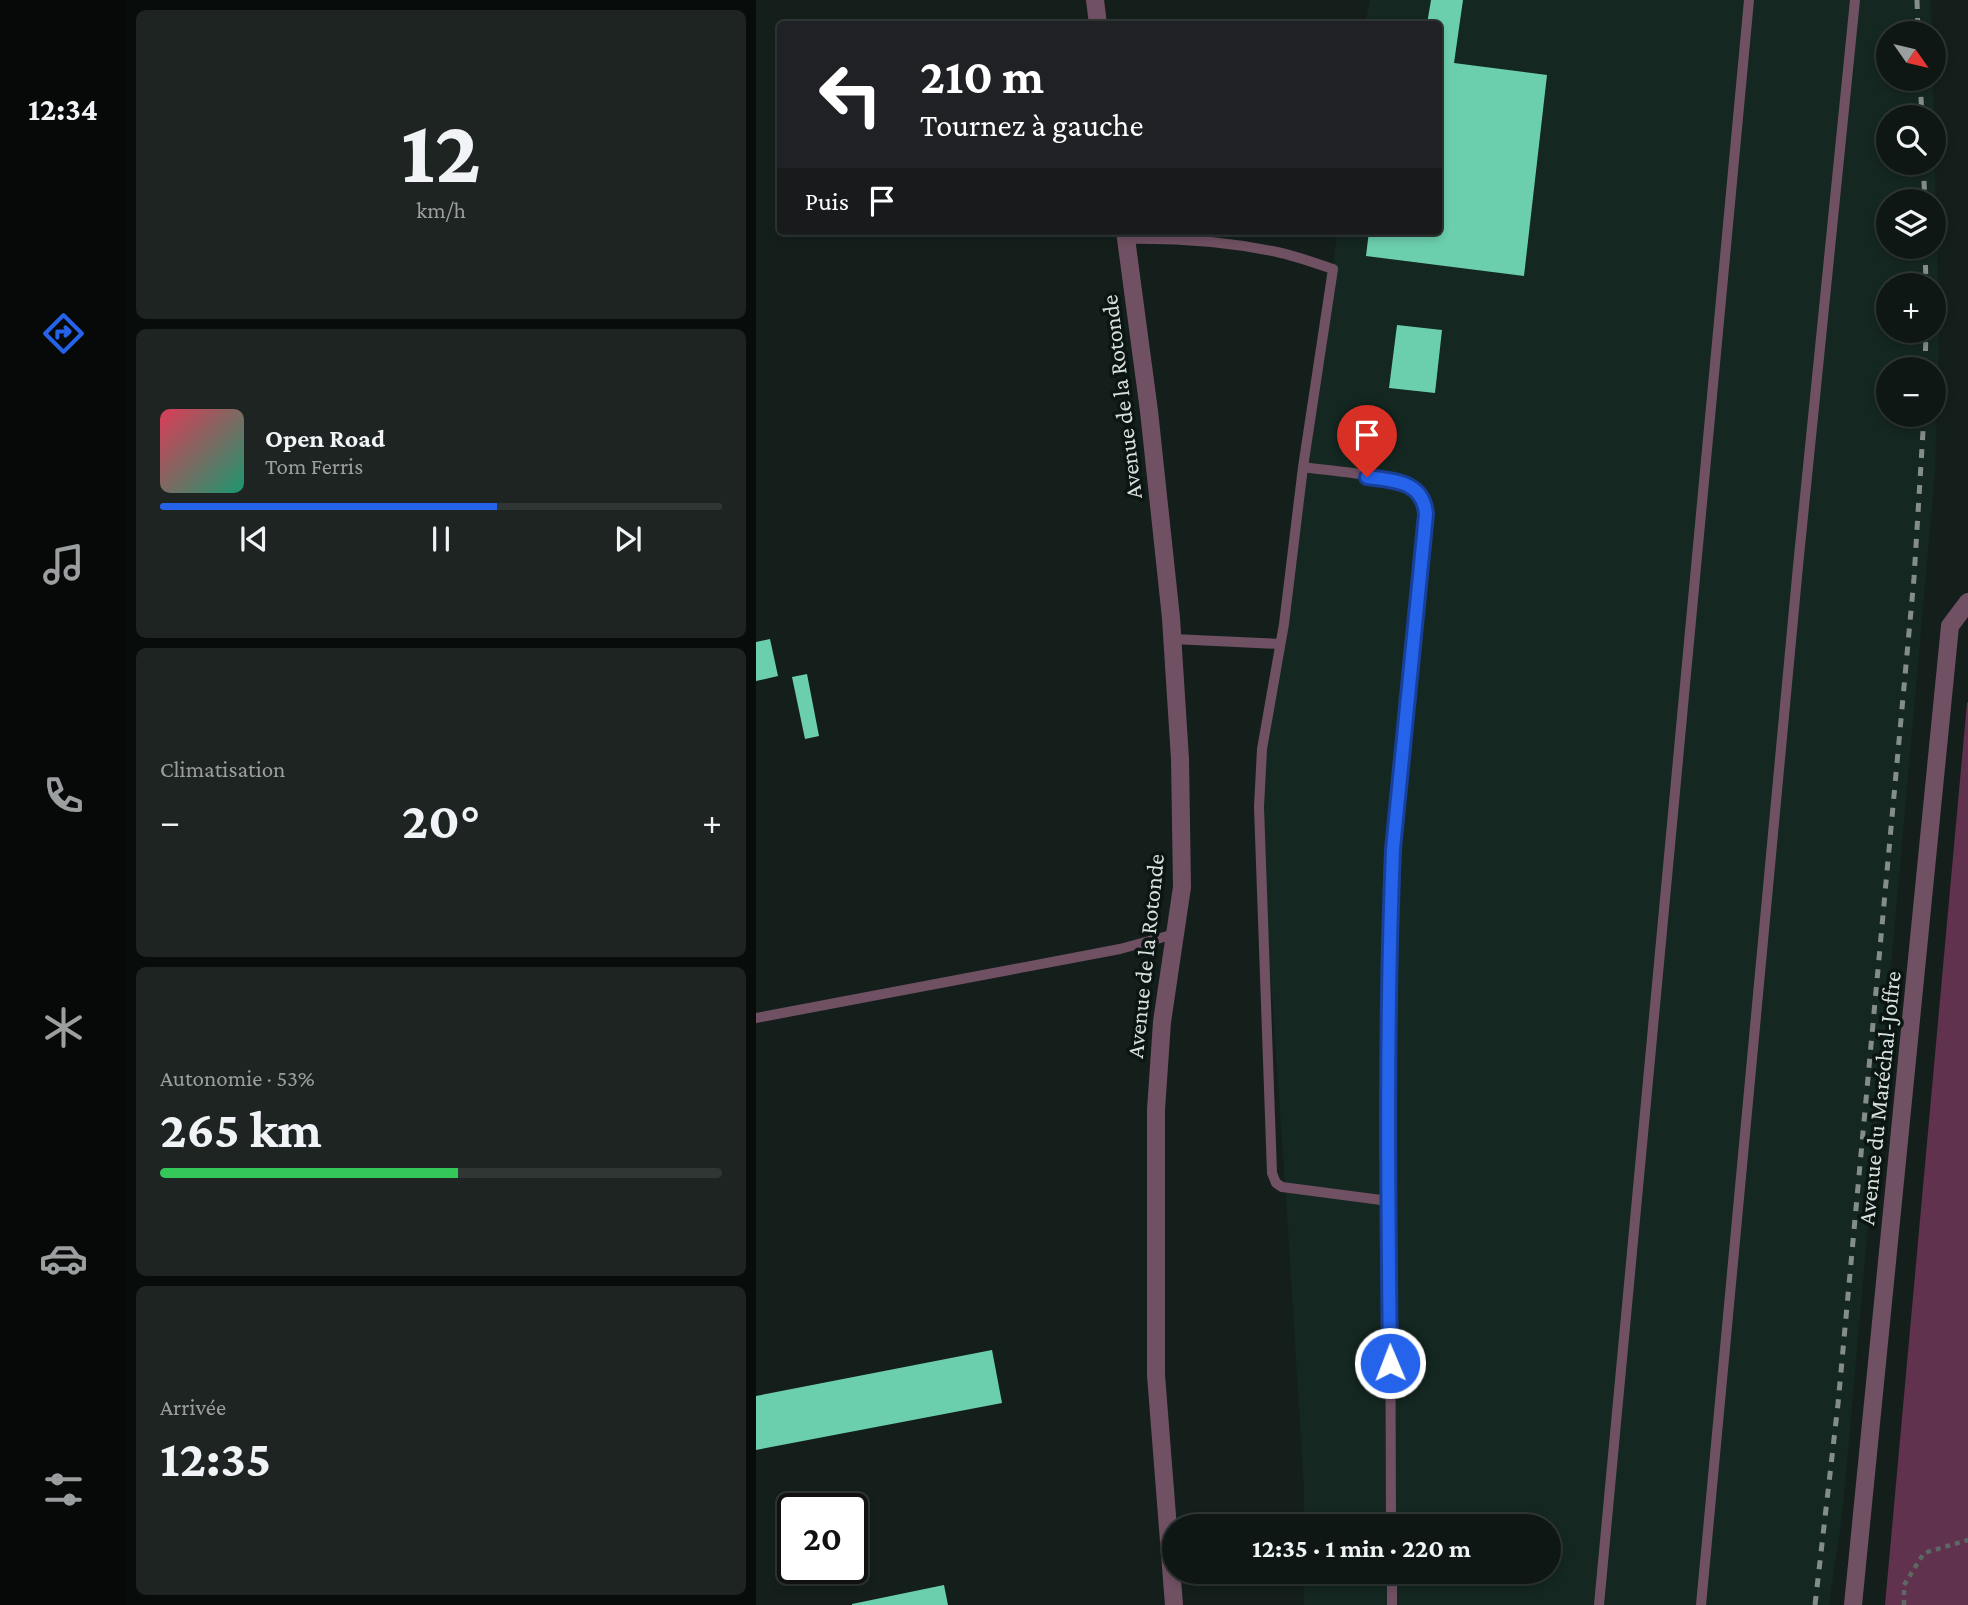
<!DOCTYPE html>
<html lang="fr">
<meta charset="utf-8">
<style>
body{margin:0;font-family:"Crimson Pro",serif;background:#1d2422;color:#f1f3f6;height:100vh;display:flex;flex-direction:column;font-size:26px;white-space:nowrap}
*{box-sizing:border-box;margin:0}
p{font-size:23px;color:#9b9fa0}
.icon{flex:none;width:38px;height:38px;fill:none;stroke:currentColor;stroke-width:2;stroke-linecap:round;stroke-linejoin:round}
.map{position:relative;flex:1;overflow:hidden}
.details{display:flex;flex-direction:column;gap:10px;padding:10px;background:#080d0b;width:630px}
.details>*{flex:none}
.hud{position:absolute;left:21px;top:21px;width:665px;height:214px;border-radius:7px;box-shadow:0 4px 10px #0003,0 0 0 2px #2f3634;background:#202124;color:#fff;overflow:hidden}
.needle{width:46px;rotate:124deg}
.fabs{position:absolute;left:1120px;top:21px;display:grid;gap:14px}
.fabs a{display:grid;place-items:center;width:70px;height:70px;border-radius:50%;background:#0f1714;box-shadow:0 4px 10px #0003,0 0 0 2px #2f3634;font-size:35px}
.speed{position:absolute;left:21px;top:1493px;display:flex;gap:14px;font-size:35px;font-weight:700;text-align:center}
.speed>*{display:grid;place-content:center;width:91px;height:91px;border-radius:50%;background:#0f1714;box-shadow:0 4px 10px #0003,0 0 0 2px #2f3634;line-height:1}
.speed .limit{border:4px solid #111;border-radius:10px;background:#fff;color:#111}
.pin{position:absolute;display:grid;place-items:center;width:60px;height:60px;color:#fff;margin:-72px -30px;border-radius:50% 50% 50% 0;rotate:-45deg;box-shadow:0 0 7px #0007}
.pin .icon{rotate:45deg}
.me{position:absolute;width:77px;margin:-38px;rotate:359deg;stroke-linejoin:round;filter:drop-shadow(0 0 5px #0008)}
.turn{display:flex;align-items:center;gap:24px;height:147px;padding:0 28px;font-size:32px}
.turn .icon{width:91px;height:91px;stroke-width:2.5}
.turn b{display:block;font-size:49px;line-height:60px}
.then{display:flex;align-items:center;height:66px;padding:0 28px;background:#0003;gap:14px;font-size:26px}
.big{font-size:52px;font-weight:700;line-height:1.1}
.details .tile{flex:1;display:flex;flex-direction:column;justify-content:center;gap:10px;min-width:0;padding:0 24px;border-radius:10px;background:#1d2422}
.details .dial{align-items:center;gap:0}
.dial b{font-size:91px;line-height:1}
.song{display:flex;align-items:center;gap:21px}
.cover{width:84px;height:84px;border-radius:10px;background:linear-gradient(135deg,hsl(350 70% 55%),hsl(160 70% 35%))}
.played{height:7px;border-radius:4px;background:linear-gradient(90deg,#2563eb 60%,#2f3634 60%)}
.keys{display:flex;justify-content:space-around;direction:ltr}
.heat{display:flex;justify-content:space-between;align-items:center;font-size:38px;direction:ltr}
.charge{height:10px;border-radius:5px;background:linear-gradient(90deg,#34c759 53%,#2f3634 0)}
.trip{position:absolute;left:406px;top:1514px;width:399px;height:70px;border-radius:35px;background:#0f1714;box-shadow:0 4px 10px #0003,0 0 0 2px #2f3634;font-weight:700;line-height:70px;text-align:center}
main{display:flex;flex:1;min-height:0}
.tab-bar{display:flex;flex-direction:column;width:126px;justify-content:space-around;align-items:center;background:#060908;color:#9b9fa0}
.tab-bar .icon{width:49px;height:49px}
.tab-bar .selected{color:#2563eb}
.tab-bar b{font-size:32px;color:#f1f3f6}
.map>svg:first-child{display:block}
</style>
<main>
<nav class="tab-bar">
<b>12:34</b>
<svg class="icon selected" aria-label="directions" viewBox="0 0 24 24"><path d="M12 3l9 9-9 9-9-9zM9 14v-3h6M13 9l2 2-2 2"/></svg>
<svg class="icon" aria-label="music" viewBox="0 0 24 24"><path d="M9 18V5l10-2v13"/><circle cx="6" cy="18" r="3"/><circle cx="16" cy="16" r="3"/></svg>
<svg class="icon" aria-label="phone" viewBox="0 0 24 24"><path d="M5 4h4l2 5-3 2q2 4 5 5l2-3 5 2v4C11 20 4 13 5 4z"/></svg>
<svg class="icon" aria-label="climate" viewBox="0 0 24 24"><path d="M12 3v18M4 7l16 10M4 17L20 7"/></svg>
<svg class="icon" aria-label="car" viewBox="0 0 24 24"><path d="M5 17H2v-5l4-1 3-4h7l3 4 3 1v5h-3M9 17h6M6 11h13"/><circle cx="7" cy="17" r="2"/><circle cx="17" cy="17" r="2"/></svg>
<svg class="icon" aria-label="filters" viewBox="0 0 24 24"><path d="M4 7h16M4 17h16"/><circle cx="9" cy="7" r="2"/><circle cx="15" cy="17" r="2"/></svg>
</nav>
<section class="details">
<div class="tile dial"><b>12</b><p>km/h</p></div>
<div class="tile">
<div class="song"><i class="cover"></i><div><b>Open Road</b><p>Tom Ferris</p></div></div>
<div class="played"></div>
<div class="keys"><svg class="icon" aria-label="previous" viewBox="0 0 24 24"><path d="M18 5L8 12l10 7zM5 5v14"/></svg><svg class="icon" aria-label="pause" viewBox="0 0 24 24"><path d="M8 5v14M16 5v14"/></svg><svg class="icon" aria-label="next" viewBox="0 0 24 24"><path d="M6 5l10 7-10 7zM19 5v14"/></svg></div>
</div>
<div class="tile"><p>Climatisation</p>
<div class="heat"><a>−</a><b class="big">20°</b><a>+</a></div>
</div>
<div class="tile"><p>Autonomie · 53%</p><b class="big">265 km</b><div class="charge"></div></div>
<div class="tile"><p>Arrivée</p><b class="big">12:35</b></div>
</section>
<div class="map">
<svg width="1212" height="1605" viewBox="0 0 1212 1605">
<rect width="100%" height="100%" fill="#141f1b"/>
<path fill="#142720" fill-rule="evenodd" d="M614,0H1175L1176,33H1132V79H1177L1183,334L1179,473L1087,1508L1073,1605H548V1572H793V1526H548V1489L532,1229L503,807L506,749L561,405L581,231H682V24H609ZM1132,117H1178V163H1132ZM1132,201H1178V247H1132ZM1132,285H1178V331H1132ZM1132,369H1178V415H1132Z"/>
<path fill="#60324e" d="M1212,702V1605H1129L1211,703Z"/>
<path fill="#6bcfad" d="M675,0H707L698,63L791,75L768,276L610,256L613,231H682V24H671Z
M641,325L686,330L679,393L633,388Z
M14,639L22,676L0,681V642Z
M51,674L63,736L49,739L36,677Z
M236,1350L246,1403L0,1450V1396Z
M188,1585L192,1605H96V1604Z"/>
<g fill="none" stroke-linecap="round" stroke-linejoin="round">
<path stroke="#5d6763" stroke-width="4.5" stroke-dasharray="5 5" stroke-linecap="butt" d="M1148,1605V1585L1168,1553L1212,1540"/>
<path stroke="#705163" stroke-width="10" d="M370,239C420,238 472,242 521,252C540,256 559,263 577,269L547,467C573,471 641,475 660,490C668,496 669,505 670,514L637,849L633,936L635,1526
M547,467L528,624L506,749L503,807L516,1173L520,1183L526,1187L633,1201
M417,639L524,644
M0,1018L364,949L419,934
M636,1572V1605
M843,1605L993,0
M945,1605L1042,566L1099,0"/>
<path stroke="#705163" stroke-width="18" d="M339,0L342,24
M369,231L393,411L415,618L424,759L426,887L406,1022L400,1110V1375L418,1605
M1097,1605L1194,626L1212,602"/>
<path stroke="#848d89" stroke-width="5" stroke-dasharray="9 9" stroke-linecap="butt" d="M1161,0L1162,33
M1164,79L1166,117
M1167,163L1169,201
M1169,247L1170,285
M1169,369L1170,331
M1059,1605L1082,1404L1158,578L1168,415"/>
</g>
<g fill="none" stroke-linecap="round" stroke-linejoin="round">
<g stroke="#184099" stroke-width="18">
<path id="route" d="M611,477C639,481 667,481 670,514L637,849C630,1020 632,1192 634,1363"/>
</g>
<use href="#route" stroke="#2563eb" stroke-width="12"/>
</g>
<g text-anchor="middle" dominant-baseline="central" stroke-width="7" stroke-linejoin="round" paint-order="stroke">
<g font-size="24" fill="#d8dfdc" stroke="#0b1612">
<text transform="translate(365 397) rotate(-97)">Avenue de la Rotonde</text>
<text transform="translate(389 956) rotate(-84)">Avenue de la Rotonde</text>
<text transform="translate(1123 1098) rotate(-84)">Avenue du Maréchal-Joffre</text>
</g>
</g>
</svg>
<div class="fabs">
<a><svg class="needle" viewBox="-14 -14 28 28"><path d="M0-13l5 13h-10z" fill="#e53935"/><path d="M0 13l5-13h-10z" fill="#9b9fa0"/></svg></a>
<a><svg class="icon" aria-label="search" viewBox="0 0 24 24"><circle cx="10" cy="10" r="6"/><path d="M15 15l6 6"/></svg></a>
<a><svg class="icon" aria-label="layers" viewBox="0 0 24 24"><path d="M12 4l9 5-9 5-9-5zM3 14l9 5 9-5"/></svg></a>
<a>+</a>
<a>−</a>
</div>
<div class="speed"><div class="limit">20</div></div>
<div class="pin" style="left:611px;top:477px;background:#d93025"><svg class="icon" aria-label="arrive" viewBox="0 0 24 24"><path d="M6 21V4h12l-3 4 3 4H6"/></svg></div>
<svg class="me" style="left:634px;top:1363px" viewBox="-20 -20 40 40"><circle r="17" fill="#2563eb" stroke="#fff" stroke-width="3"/><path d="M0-11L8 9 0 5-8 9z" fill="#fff"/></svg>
<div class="trip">12:35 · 1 min · 220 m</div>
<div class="hud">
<div class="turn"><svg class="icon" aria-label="left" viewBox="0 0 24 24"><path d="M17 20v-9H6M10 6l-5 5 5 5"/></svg><div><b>210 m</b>Tournez à gauche</div></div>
<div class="then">Puis<svg class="icon" aria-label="arrive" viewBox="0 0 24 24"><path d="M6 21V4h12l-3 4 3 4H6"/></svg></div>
</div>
</div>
</main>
